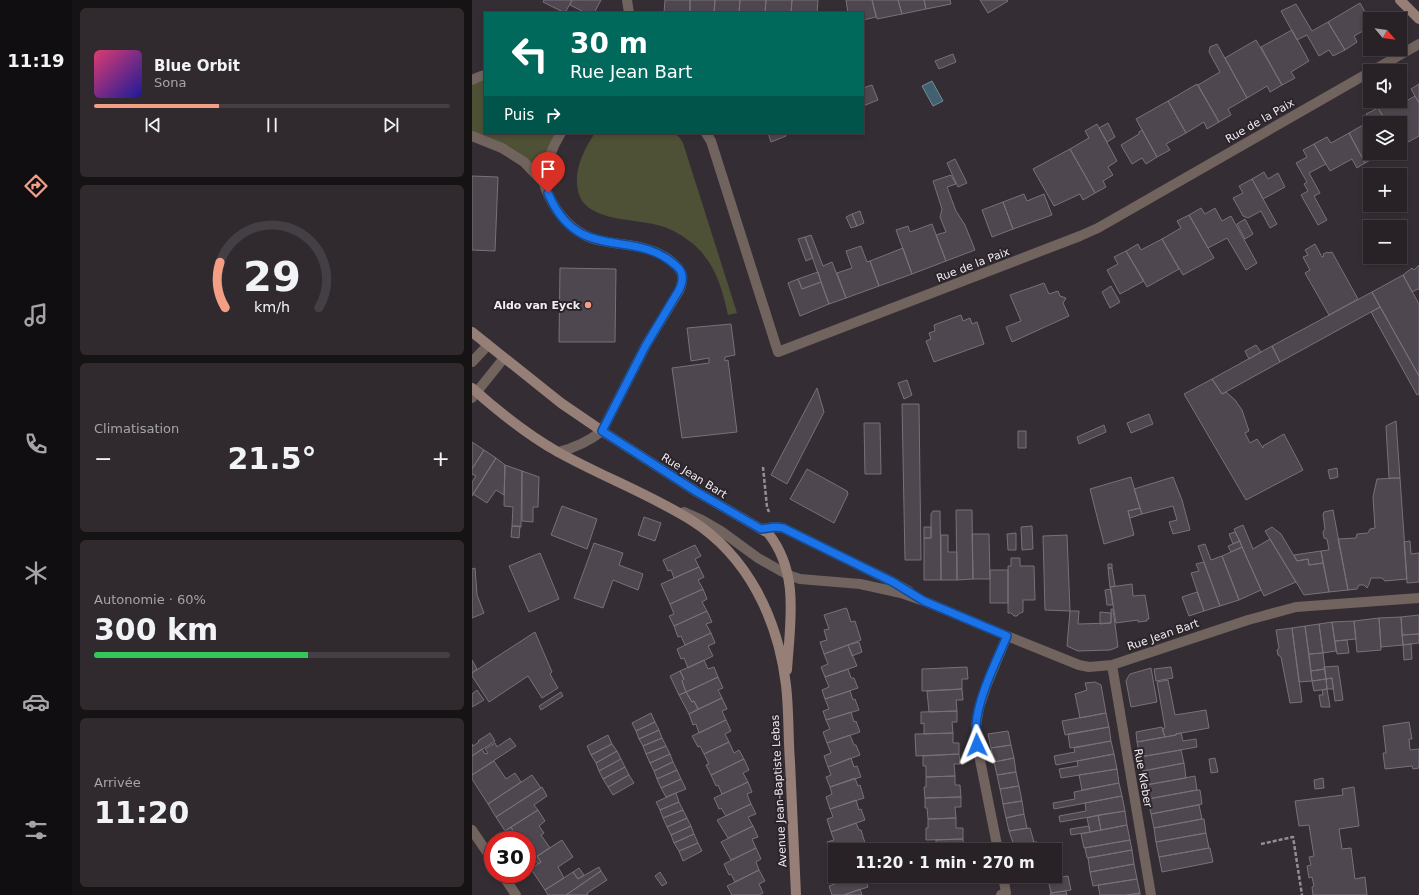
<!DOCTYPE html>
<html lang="fr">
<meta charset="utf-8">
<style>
body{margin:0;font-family:"DejaVu Sans",sans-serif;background:#302a2f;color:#f1f3f6;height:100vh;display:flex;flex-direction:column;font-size:15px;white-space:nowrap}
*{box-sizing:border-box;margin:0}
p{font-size:13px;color:#a5a4a7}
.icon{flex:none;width:22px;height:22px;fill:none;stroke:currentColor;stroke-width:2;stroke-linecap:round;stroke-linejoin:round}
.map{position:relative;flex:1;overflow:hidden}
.side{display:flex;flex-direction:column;gap:8px;padding:8px;background:#161315;width:400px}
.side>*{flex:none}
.hud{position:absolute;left:12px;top:12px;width:380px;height:122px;border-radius:0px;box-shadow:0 2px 6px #0003,0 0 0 1px #443f44;background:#00695c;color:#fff;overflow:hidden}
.needle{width:26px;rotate:119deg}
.buttons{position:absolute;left:891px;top:12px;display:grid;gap:8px}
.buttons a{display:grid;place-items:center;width:44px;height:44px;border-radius:0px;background:#282227;box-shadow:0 2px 6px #0003,0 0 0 1px #443f44;font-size:20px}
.speed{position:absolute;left:12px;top:831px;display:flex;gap:8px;font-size:20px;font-weight:700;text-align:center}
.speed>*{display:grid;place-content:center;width:52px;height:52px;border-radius:50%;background:#282227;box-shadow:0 2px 6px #0003,0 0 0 1px #443f44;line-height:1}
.speed .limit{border:6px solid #d22;background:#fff;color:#111}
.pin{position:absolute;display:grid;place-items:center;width:34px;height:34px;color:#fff;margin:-41px -17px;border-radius:50% 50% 50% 0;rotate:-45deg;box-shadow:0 0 4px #0007}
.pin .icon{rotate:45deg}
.me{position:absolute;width:44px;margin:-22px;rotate:358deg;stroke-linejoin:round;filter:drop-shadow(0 0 3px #0008)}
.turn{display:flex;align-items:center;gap:14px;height:84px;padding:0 20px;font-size:18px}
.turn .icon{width:52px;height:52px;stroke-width:2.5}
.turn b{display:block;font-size:28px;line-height:34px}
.then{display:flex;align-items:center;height:38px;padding:0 20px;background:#0003;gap:8px;font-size:15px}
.big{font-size:30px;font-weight:700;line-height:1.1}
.side .widget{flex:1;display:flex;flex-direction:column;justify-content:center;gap:6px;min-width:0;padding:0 14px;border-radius:6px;background:#302a2f}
.side .dial{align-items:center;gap:0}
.dial svg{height:104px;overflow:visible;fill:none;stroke:#443f44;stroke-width:7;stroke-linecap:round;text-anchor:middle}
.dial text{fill:#f1f3f6;stroke:none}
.song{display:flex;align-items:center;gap:12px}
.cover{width:48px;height:48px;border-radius:6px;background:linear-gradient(135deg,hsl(340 70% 55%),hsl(240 70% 35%))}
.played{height:4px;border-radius:2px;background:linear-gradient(90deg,#f39f85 35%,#443f44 35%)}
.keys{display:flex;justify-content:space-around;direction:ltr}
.heat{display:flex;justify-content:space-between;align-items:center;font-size:22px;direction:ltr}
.charge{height:6px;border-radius:3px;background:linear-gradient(90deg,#34c759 60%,#443f44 0)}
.trip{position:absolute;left:356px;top:843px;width:234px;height:40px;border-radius:0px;background:#282227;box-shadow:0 2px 6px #0003,0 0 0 1px #443f44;font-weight:700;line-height:40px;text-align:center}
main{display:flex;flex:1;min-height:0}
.tabs{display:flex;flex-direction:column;width:72px;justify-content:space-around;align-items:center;background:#100e10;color:#a5a4a7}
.tabs .icon{width:28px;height:28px}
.tabs .active{color:#f39f85}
.tabs b{font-size:18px;color:#f1f3f6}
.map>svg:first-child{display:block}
</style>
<main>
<nav class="tabs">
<b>11:19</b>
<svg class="icon active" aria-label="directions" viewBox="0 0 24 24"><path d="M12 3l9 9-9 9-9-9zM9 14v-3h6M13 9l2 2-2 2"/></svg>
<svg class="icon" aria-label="music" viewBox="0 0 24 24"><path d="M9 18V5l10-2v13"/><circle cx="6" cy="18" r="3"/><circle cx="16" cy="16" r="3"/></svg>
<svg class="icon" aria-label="phone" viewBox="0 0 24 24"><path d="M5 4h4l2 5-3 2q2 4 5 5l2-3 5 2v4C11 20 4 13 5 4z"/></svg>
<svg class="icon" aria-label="climate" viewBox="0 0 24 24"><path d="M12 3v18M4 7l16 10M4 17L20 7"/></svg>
<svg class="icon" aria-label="car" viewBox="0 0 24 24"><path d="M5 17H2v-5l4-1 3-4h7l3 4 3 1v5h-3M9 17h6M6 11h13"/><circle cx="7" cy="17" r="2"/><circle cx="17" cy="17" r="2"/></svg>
<svg class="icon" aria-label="filters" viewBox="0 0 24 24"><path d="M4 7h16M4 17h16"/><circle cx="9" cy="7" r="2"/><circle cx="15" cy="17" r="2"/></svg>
</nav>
<section class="side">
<div class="widget">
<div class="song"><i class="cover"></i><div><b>Blue Orbit</b><p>Sona</p></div></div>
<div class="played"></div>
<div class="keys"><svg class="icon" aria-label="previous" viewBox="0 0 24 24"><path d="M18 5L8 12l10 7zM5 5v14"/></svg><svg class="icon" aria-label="pause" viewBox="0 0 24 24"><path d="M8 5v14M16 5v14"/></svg><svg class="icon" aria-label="next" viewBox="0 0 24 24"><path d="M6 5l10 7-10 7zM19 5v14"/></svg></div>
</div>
<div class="widget dial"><svg viewBox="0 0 100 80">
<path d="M14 69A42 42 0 1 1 86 69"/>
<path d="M14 69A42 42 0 0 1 10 34" stroke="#f39f85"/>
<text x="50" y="56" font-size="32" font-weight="700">29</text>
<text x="50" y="72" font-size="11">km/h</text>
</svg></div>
<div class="widget"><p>Climatisation</p>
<div class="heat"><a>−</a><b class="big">21.5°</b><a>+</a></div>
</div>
<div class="widget"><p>Autonomie · 60%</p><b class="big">300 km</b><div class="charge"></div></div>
<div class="widget"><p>Arrivée</p><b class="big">11:20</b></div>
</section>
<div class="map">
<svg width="947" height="895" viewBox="0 0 947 895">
<rect width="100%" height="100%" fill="#352d34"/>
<path fill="#4e5136" d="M13,75V133H89L72,183L52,162L0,136V80Z
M122,133H202L208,138L211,143L265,313L256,315C250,288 243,262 220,243C211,236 200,229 189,226C161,217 106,224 105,183C104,171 109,157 115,146C117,142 121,137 122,133Z"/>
<path fill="#416170" stroke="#768b96" d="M460,81L471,101L461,106L450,86Z"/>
<path fill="#4f474f" stroke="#797078" d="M72,0H100L93,13L71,2Z
M100,0H129L122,13H114L98,5Z
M193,0H218V13H192Z
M218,0H243L242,13H218Z
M243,0H268L267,13H242Z
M268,0H294L293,13H267Z
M294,0H320L319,13H293Z
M320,0H346L345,13H319Z
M374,0H400L404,17L391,20V13H376Z
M400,0H426L430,14L405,19Z
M426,0H452L454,9L430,14Z
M452,0H478L479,4L454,9Z
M508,0H535L536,1L516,13Z
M888,3L898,21V27L882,36L885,42L873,50L856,22Z
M824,4L840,31L856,22L873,50L861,56L857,50L847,56L835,35L825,40L809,11Z
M820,30L837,61L819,72L823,78L810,85L789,47Z
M784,40L810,85L798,92L795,86L775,98L753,58Z
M745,44L775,98L756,109L759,115L747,122L726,85L748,72L737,52L738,47Z
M481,54L484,62L467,69L463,61Z
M725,84L747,122L735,129L732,122L714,133L696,101Z
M947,84V103L939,89Z
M400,85L406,100L391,106V88Z
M943,96L947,103V136L929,146L928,123H915L906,108L918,101L922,108Z
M696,101L714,133L694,144L698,150L685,157L664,119Z
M906,108L915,123H898V153H902L904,157L893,163L877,133L898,121L894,114Z
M636,123L643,137L635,142L627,128Z
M625,124L645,161L636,167L641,175L631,181L634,187L623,193L598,149L617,138L613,131Z
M670,130L685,157L674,164L670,158L660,164L649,145L667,134V132Z
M296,133H313L314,136L299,142Z
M877,133L893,163L885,168L880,159L858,171L842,144L855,137L859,143Z
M842,144L854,164L837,173L848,193L842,196L855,220L846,225L829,195L836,191L832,184L835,182L824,163L835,157L831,150Z
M598,149L623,193L611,200L608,194L582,206L561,169Z
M483,159L495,183L486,187L475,163Z
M792,172L796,179L806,173L813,187L791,199L780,179Z
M479,175L484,184L475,187L484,211L493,225L503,250L474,261L464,235L474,232L468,217L470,209L461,181Z
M0,176L26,177L23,251L0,250Z
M780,179L805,224L798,228L789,211L776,218L771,216L761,198L771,193L767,186Z
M552,194L555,201L572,194L580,215L541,229L531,202Z
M531,202L541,229L520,237L510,210Z
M729,208L733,214L743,208L750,221L759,216L785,263L774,270L755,238L736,248L717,215Z
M388,211L392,223L385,226L380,214Z
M380,214L385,226L379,228L374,217Z
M717,215L742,258L711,275L690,239L709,228L705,221Z
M773,219L781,234L773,239L765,224Z
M460,224L474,261L440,274L424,230L436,226L438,232Z
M339,235L351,266L360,262L374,298L357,304L333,237Z
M333,237L341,258L334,261L326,239Z
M690,239L707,269L675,287L654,251L666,244L669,250Z
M843,244L850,257L852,256L851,254L856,252L857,253L860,252L886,299L857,315L833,273L838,270L831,257L836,255L833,250Z
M389,246L395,262L398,261L407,286L374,298L365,273L380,268L374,251Z
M431,248L440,274L407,286L398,261Z
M654,251L672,281L648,294L635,270L646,264L642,257Z
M947,265V290L946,289L940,292L931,275L940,268L942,270Z
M88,268L144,269L143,342H87Z
M346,272L349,282L330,289L326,279Z
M931,275L947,304V376L900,292Z
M326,279L330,289L349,282L357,304L328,316L316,283Z
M572,283L577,294L586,291L588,296L594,298L591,303L597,316L540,342L534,327L549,321L538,295Z
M639,286L648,302L638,308L630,292Z
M900,292L908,307L808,362L800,346Z
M908,307L947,376V394L945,395L899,312Z
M489,315L491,321L498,318L500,324L505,322L512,344L462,362L454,341L459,339L457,333L463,331L462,325Z
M259,324L263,355L253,357V361L256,360L265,432L210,438L200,368L237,363V358L219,361L215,328Z
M784,345L789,352L777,359L773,351Z
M800,346L808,362L750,394L740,379Z
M740,379L750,394L754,392L763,400L770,410L777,431L773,433L778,443L785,439L791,448V446L812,434L831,470L774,500L712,394Z
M435,380L440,395L432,399L426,383Z
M345,388L352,412L315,484L299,475Z
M430,404H447L449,560H433Z
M677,414L681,424L659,433L655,423Z
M924,421L928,478H917L914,426Z
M392,423H408L409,474H393Z
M632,425L634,432L607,444L605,437Z
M546,431H554V448H546Z
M0,442L12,450L0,469Z
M12,450L24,458L0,496V482L4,476L0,474V469Z
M24,458L33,465L32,495L24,490L15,503L1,494Z
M33,465L50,471L49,527L40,526L41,507L32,506Z
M865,468L866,477L858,479L856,470Z
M335,469L375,491L376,494L362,523L318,499Z
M50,471L67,477L66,507H61V522L50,521Z
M659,477L668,508L656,511L662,535L632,544L618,489Z
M701,477L710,500L718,530L701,534L697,522L705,520L701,506L670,514L662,489Z
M928,478L935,579L913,581L910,578H899L897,584L895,588L892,585H887L885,589L876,590L866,539L884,538L885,534L896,533L898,529L903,528L901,497L905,479Z
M90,506L125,519L115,549L79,535Z
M668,508L670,514L658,518L656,511Z
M484,510H500L501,579L485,580Z
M861,510L876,590L857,592L849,551L857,550L855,539L852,538L851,532L853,529L851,515L852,512Z
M461,511H468L469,580H452V538H459V514Z
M172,517L189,523L183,541L166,535Z
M771,525L781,549L798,539L824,582L792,596L762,529Z
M40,526H48L47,538L39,537Z
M560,526L561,549L550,550L549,527Z
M452,527H459V538H452Z
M800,527L809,534L825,561L836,559L837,565L851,563L857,592L832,595L793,531Z
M763,532L768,541L761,544L757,534Z
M544,533V550H536L535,534Z
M500,534H517L518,579H501Z
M469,535H476V552H485V580H469Z
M595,535L598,611L573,610L571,536Z
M768,541L770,547L759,552L756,546Z
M938,541L939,554L947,553V582L935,583L932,542Z
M122,543L151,553L147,565L171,574L166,590L141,580L131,608L102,598Z
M733,544L739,560L750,556L767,600L748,606L726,546Z
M223,545L229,556L223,559L227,567L202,578L199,570L196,571L191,560Z
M770,547L789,590L767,600L750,556Z
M849,551L851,563L837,565L836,559L825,561L822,555Z
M68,553L87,599L57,612L37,566Z
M539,558H548V566H562L563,600H551V612L548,613L545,616H542L539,613H536V566H539Z
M732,562L748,606L732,611L719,573L727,571L724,564Z
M636,564H640V568H636Z
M227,567L232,577L226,580L231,589L198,604L189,584Z
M3,568L5,595L12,613L0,618V569Z
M636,568H640L643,586L638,587Z
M518,570H536V603H518Z
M660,584L661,596L673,595L677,619H675V621L666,622V620L644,623L638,587Z
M231,589L235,599L230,602L235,611L202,626L197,616L202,614L198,604Z
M639,589L641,605H635L633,590Z
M725,592L732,611L717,616L710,597Z
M374,608L375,609L379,622L383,621L389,640L352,654L348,642L355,640L352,630L357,629L352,615Z
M639,609H641L646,647L638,650L606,651L595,646L598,611H607L606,624L639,623Z
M235,611L240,622L234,624L239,633L213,645L209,636L206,637L202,626Z
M628,612L639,613V623L628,624Z
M947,615V634L930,635L929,617Z
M929,617L931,645L909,647L907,618Z
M907,618L909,650L885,652L882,621Z
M882,621L884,639L863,641L860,622Z
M860,622L864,651L851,653L847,624Z
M847,624L851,653L837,654L833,626Z
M833,626L840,681L827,682L820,628Z
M820,628L830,702L818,703L809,657L806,655L805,650L807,648L804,630Z
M63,632L80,672L78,674L86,688L70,698L56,676L17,702L0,676V673Z
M239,633L243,643L236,646L241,656L216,668L212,658L209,659L205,649Z
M947,634V643L931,645L930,635Z
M875,640L877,653L865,654L863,641Z
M387,642L390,652L380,656L376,645Z
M939,644L940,659L932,660L931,645Z
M376,645L385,666L353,677L349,667L356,664L352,654Z
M851,653L853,669L839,671L837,654Z
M0,660L5,669L0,673Z
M232,660L236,669L242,667L246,677L214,692L210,681L212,679L208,671Z
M866,666L871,700L863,701L860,678L854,679L852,667Z
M495,667L496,679H490V689L450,691V669Z
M699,667L701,678L684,681L682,669Z
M679,668L685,702L659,707L654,681L656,677L658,674Z
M376,669L379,678H382L386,688L353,699L350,690L357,687L353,677Z
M853,669L854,679L840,681L839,671Z
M208,671L212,679L210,681L214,692L207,695L198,676Z
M246,677L251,688L246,690L250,698L226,709L222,701L220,702L214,692Z
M860,678L861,689H855L854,679Z
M854,679L855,689L842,691L840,681Z
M696,680L703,715L734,710L737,728L704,734V735L693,737L690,729L693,728L685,682Z
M623,682L629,685L634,713L608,718L603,694L615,690L613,683Z
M490,689L491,700H484L485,711L457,712L455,691Z
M855,689L858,707H849L847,695H851L850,690Z
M5,690L12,700L0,707V694Z
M378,691L381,700L383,699L387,710L354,720L351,711L357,709L353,699Z
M89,692L91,696L69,710L67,706Z
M214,692L220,702L222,701L226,709L217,714L207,695Z
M250,698L255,709L250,711L254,720L227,733L224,724L221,725L217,714Z
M485,711V722H480L481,733L452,734V723L449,724V712Z
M379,712L382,722L384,721L388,732L355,743L351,732L358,729L354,720Z
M179,713L183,722L164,731L160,723Z
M634,713L637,727L593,735L590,721Z
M254,720L259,731L253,734L257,742L232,754L228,746L226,747L220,736Z
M183,722L187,730L167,739L164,731Z
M937,722L940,739H937L938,750L947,749V768L941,769L940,766L913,769L911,753H914L911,726Z
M637,727L639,741L598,748L596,734Z
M690,727L693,737L665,742L664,732Z
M187,730L190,738L171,746L167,739Z
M536,731L539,745L519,748L516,734Z
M18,733L23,741L0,756V744L1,746L7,742L6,741Z
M481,733V743H487V754L444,756L443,734Z
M709,733L711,741L724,739L725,747L668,757L665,742L704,735V734Z
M136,735L140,744L119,755L115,746Z
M378,735L382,745H384L388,755L356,767L352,756L359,753L355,743Z
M38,738L44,746L0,775V756L10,749L13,754L16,753L13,749L23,743L25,747Z
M190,738L194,746L174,754L171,746Z
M639,741L642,754L584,765L582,756L603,752L602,748Z
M257,742L262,753L267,750L272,759L239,775L234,765L237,764L232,754Z
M140,744L145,751L124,763L119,755Z
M539,745L542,758L522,762L519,748Z
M194,746L198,754L178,763L174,754Z
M709,750L712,763L671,771L668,757Z
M145,751L149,759L127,771L124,763Z
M198,754L201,762L182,771L178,763Z
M487,754L488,764H482L483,776L454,777V766H451V756Z
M642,754L645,769L589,778L587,769L606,766L605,761Z
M379,758L382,767L385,766L389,777L358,787L354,777L359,775L356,767Z
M542,758L544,772L525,775L522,762Z
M743,758L746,772L739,773L737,759Z
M149,759L153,767L131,779L127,771Z
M272,759L277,770L271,773L276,782L250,794L246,785L244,786L239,775Z
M22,761L34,779L43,773L49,782L16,804L0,779V775Z
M201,762L205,770L185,779L182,771Z
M712,763L714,778L674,785L671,771Z
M153,767L157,775L136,787L131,779Z
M645,769L647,783L610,790L607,775Z
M205,770L209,779L189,788L185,779Z
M544,772L547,786L528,789L525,775Z
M60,775L69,788L24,817L16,804Z
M157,775L162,783L141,795L136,787Z
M483,776V785H488L489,797L453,798L452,787H454V777Z
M723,776L725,790L676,799L674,785Z
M383,778L386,786L388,785L392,798L358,809L354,797L360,794L358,787Z
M851,778L852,788L843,789L842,780Z
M209,779L214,789L194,797L189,788Z
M276,782L280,792L275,794L279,804L254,816L249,808L247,809L242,798Z
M647,783L650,796L582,809L581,803L603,799L602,792Z
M547,786L550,801L531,804L528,789Z
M70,787L75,796L62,805L66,810L33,831L24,817Z
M882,787L887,826L867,829L870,849L879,848L883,879L893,877L895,895H841L840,887L842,886L840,877L837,878L835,866L839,865L837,857L842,856L837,825L827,826L823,801L871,795L870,789Z
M725,790H728L730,804L679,814L676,799Z
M204,793L207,802L188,810L184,802Z
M650,796L653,811L588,822L587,816L614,811L613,803Z
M489,797V807H483L484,818L456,819L455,808H453V798Z
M384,800L387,810L389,809L393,820L359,832L355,819L361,817L358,809Z
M550,801L552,814L534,818L531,804Z
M207,802L211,810L191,818L188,810Z
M279,804L284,814L276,817L281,826L256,838L245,820Z
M727,805L730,819L682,828L679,814Z
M66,810L73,821L67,826L72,833L69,835L78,848L55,863V840H42L45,838L39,827Z
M211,810L215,818L195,827L191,818Z
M653,811L655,825L629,830L626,815Z
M552,814L555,828L537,831L534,818Z
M626,815L629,830L618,832L615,818Z
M215,818L219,826L199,835L195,827Z
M484,818V828H491V839L454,840V828H456V819Z
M730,819H732L734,833L684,842L682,828Z
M384,823L387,830H389L393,843L373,850H363V853L360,855L355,842L362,840L359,832Z
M655,825L658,840L612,848L609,834Z
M219,826L222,834L202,843L199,835Z
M281,826L286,837L280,839L284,848L259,860L249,842Z
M617,826L618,832L599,835L598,829Z
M39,827L45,838L42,840H39L33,831Z
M558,828L562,842L542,846L537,831Z
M734,833L737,848L687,857L684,842Z
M222,834L226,843L207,851L202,843Z
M491,839L492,849H498V850H464V840Z
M90,840L101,857L86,867L92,878L73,890L59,869L69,862L65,856Z
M658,840L660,850L615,858L613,848Z
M563,842H565L567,850H544L542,846Z
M226,843L230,851L211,861L207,851Z
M386,846L387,850H373Z
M284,848L289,859L284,862L287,870L263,882L259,874L257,875L252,864Z
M737,848H738L741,862L690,872L687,857Z
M660,850L662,864L618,872L616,858Z
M363,853V875L360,876L356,864L363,862L360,855Z
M65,856L69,862L66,864L62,858Z
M585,863L588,877L577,879L576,876H583V864Z
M662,864L665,879L621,886L618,872Z
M127,867L129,871L94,895H76L73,890L101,872L106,879Z
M107,868L112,875L106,879L101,872Z
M287,870L293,881L287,884L291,893L287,895H260L255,886Z
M129,871L135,880L115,893L116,895H94Z
M188,872L195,883L190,886L183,876Z
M363,875L392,876L396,887L372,895H360L357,886L363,884L360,876Z
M466,876H493V881L466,882Z
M596,876L599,890L579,893L576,879Z
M665,879L668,893L655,895H628L626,885Z
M388,889L390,895H372Z
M594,891L595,895H578L579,893Z
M668,893V895H655Z"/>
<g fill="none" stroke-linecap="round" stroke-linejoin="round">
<path stroke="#958f95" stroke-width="2.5" stroke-dasharray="4 2" stroke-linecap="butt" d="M291,467L295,507L297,512
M789,844L821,837L830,895"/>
<path stroke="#71635d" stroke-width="10" d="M155,0L157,13
M900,71L947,44
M0,80L9,76L13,75
M234,133L239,141L306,352L608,236L626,228L898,72
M0,136L30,148L52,162L72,183
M0,362L16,345
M0,398L32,358
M86,452C103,448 116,442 130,431L174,345L207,291C213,277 211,271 200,262C177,242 146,247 119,238C99,230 86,215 77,196C75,192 72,186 72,182C72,166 81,146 89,133
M212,512L230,520L249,531L286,558L316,575L328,579L388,584L429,593L452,601L535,636L607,665L617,667L640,665L776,620L824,607L947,598
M289,529L303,527L311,528L421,582L437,591
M640,665L679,895
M0,830L21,861
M526,850L505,745L504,726L507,708L515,684L535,636
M30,874L44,895
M529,895L534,893L531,876"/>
<path stroke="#957f76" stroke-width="10" d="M928,0L947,19
M0,332L89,403L130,431L225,492L296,533C328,573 318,622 315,670
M0,388C27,412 54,434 86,452C129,476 177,494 219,520C276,556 306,619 314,685C317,710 316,736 318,762C320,806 322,851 324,895"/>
</g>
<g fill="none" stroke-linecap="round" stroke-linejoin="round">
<g stroke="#114b97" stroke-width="10">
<path id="route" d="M76,193C83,210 93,225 110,234C141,249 173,239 202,264C206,267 210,271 210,276C211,281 209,286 207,290L174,345L130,431L225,492L289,529L303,527L311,528L421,582L452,601L535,636C524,662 505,699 504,727C504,733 505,739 505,745"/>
</g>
<use href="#route" stroke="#1a73e8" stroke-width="7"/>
</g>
<circle fill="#f39f85" stroke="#2b242a" stroke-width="1.5" cx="116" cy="305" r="4"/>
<g text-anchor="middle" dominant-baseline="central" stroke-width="4" stroke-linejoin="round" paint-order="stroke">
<g font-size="11" fill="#f0ecf0" stroke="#2b242a">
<text transform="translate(788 121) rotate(-30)">Rue de la Paix</text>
<text transform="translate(501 265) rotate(-21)">Rue de la Paix</text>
<text transform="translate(222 476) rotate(32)">Rue Jean Bart</text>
<text transform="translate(691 635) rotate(-19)">Rue Jean Bart</text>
<text transform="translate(671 778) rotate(80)">Rue Kleber</text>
<text transform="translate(307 791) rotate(-93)">Avenue Jean-Baptiste Lebas</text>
</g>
<g font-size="11" font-weight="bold" fill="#f0ecf0" stroke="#2b242a" text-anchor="end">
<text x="108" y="305">Aldo van Eyck</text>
</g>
</g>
</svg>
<div class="buttons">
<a><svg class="needle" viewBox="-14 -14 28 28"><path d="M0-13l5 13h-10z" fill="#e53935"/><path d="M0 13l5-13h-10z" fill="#a5a4a7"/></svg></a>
<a><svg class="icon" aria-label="sound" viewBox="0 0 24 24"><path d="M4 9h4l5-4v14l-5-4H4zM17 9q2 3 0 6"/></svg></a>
<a><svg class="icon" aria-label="layers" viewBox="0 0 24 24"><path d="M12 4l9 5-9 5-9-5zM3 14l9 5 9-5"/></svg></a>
<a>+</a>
<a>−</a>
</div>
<div class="speed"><div class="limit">30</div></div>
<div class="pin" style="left:76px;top:193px;background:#d93025"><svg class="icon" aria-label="arrive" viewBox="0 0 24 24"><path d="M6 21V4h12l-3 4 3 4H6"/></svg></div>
<svg class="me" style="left:505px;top:745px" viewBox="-20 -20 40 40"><path d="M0-17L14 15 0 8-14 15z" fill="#1a73e8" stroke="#fff" stroke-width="4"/></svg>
<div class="trip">11:20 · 1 min · 270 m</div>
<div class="hud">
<div class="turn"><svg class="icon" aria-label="left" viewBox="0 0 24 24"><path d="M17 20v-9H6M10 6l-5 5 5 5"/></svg><div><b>30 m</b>Rue Jean Bart</div></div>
<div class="then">Puis<svg class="icon" aria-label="right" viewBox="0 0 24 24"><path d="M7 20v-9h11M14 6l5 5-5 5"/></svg></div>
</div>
</div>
</main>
